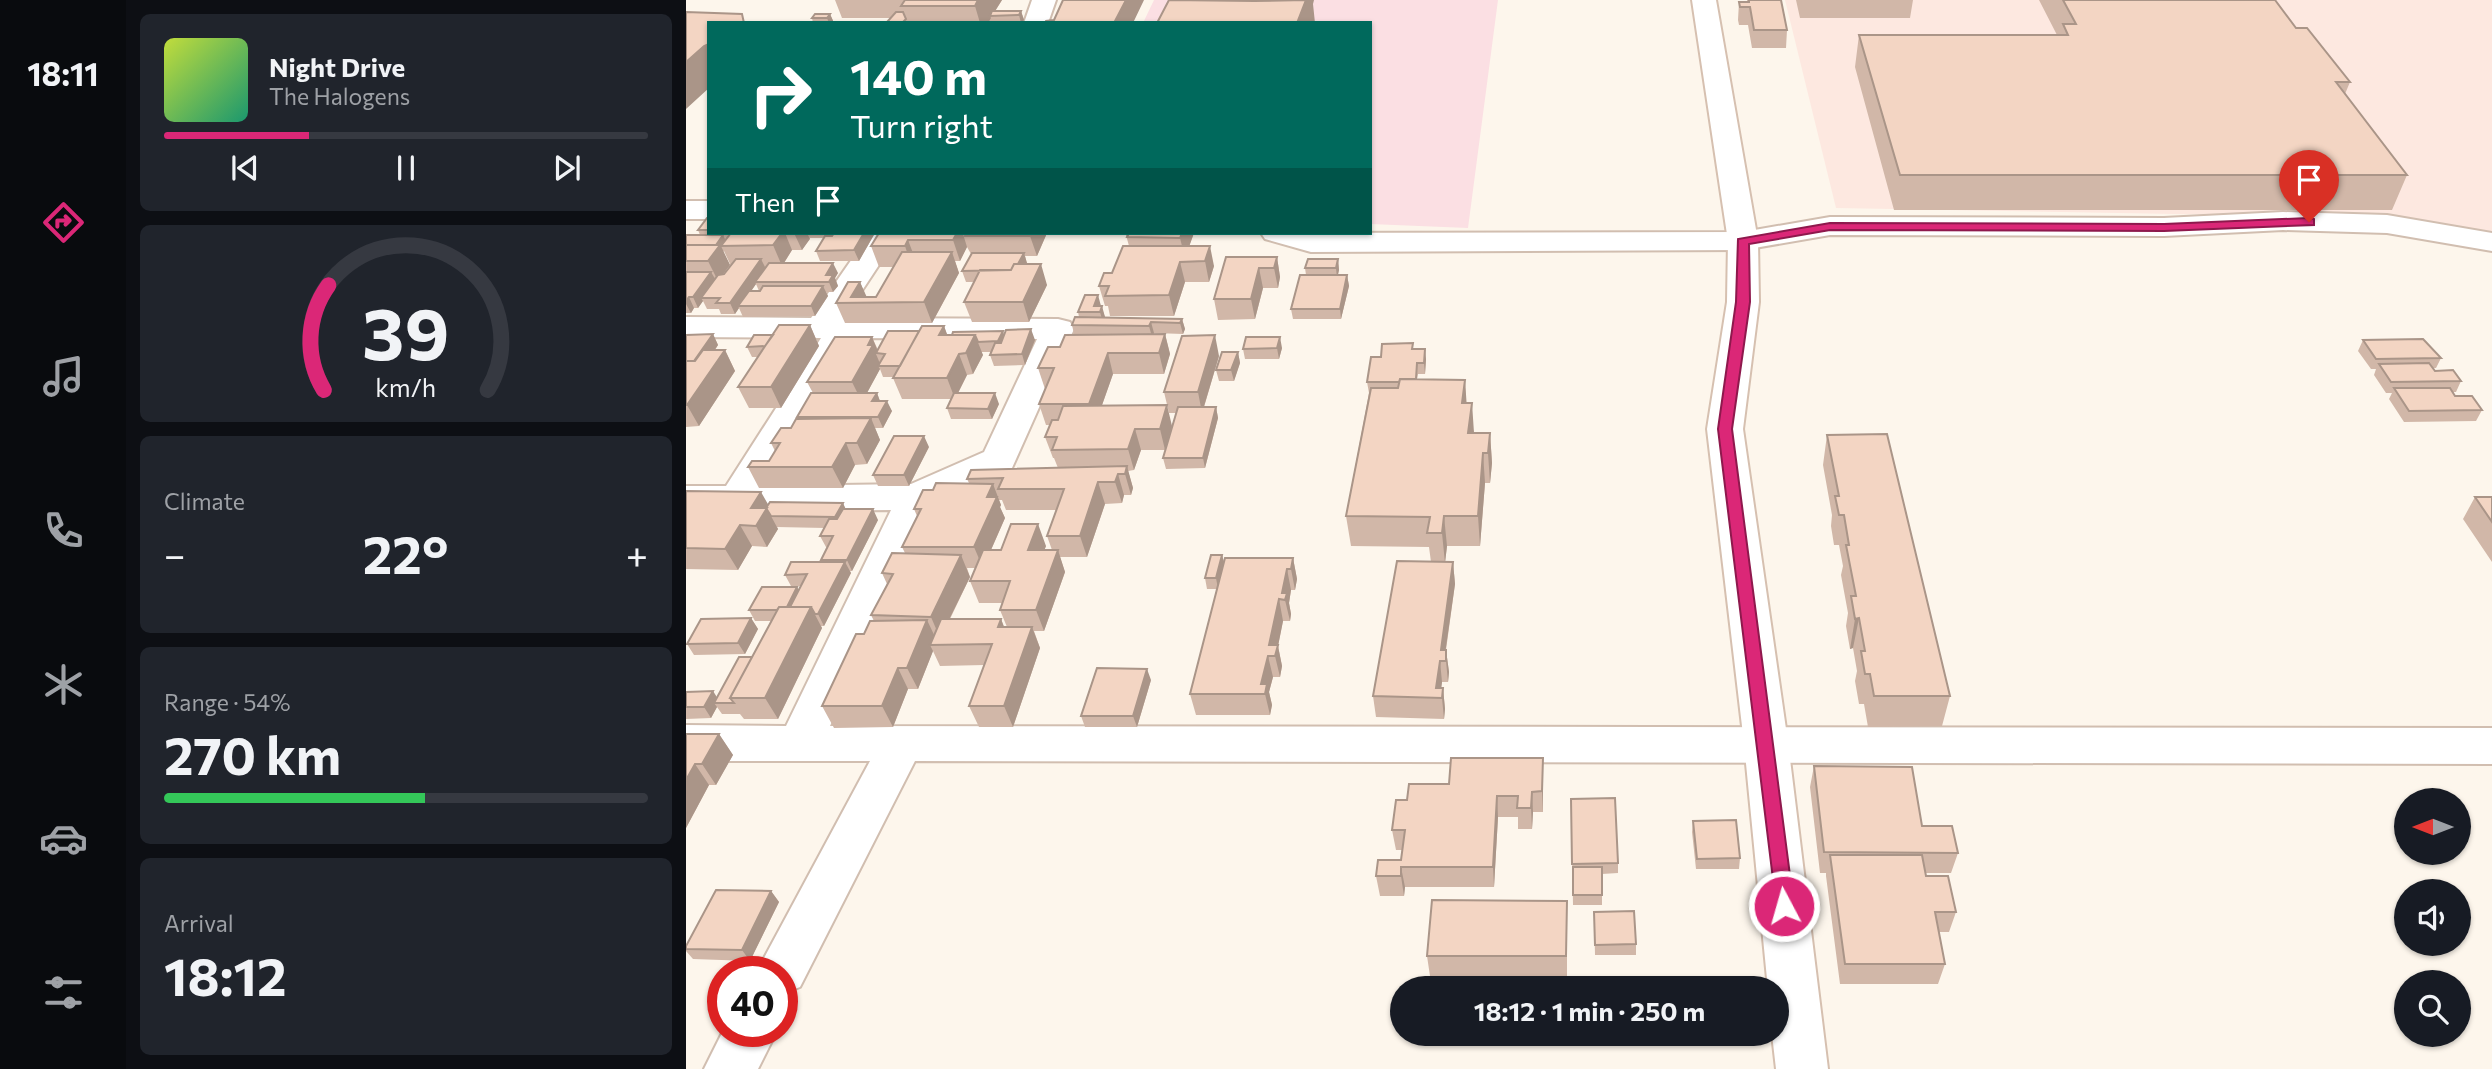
<!DOCTYPE html>
<meta charset="utf-8">
<style>
body{margin:0;font-family:Commissioner,sans-serif;background:#20242c;color:#f1f3f6;height:100vh;display:flex;flex-direction:column;font-size:26px;white-space:nowrap}
*{box-sizing:border-box;margin:0}
p{font-size:23px;color:#9ea1a6}
.icon{flex:none;width:38px;height:38px;fill:none;stroke:currentColor;stroke-width:2;stroke-linecap:round;stroke-linejoin:round}
.map{position:relative;flex:1;overflow:hidden}
.details{display:flex;flex-direction:column;gap:14px;padding:14px;background:#0d0f14;width:560px}
.details>*{flex:none}
.guide{position:absolute;left:21px;top:21px;width:665px;height:214px;border-radius:0px;box-shadow:0 2px 5px #0004;background:#00695c;color:#fff;overflow:hidden}
.needle{width:46px;rotate:270deg}
.fabs{position:absolute;left:1708px;top:788px;display:grid;gap:14px}
.fabs a{display:grid;place-items:center;width:77px;height:77px;border-radius:50%;background:#171b24;box-shadow:0 2px 5px #0004;font-size:35px}
.speed{position:absolute;left:21px;top:956px;display:flex;gap:14px;font-size:35px;font-weight:700;text-align:center}
.speed>*{display:grid;place-content:center;width:91px;height:91px;border-radius:50%;background:#171b24;box-shadow:0 2px 5px #0004;line-height:1}
.speed .limit{border:10px solid #d22;background:#fff;color:#111}
.pin{position:absolute;display:grid;place-items:center;width:60px;height:60px;color:#fff;margin:-72px -30px;border-radius:50% 50% 50% 0;rotate:-45deg;box-shadow:0 0 7px #0007}
.pin .icon{rotate:45deg}
.me{position:absolute;width:77px;margin:-38px;rotate:354deg;stroke-linejoin:round;filter:drop-shadow(0 0 5px #0008)}
.turn{display:flex;align-items:center;gap:24px;height:147px;padding:0 28px;font-size:32px}
.turn .icon{width:91px;height:91px;stroke-width:2.5}
.turn b{display:block;font-size:49px;line-height:60px}
.then{display:flex;align-items:center;height:66px;padding:0 28px;background:#0003;gap:14px;font-size:26px}
.big{font-size:52px;font-weight:700;line-height:1.1}
.details .widget{flex:1;display:flex;flex-direction:column;justify-content:center;gap:10px;min-width:0;padding:0 24px;border-radius:10px;background:#20242c}
.details .dial{align-items:center;gap:0}
.dial svg{height:182px;overflow:visible;fill:none;stroke:#363941;stroke-width:7;stroke-linecap:round;text-anchor:middle}
.dial text{fill:#f1f3f6;stroke:none}
.song{display:flex;align-items:center;gap:21px}
.cover{width:84px;height:84px;border-radius:10px;background:linear-gradient(135deg,hsl(70 70% 55%),hsl(160 70% 35%))}
.played{height:7px;border-radius:4px;background:linear-gradient(90deg,#db2777 30%,#363941 30%)}
.keys{display:flex;justify-content:space-around;direction:ltr}
.heat{display:flex;justify-content:space-between;align-items:center;font-size:38px;direction:ltr}
.charge{height:10px;border-radius:5px;background:linear-gradient(90deg,#34c759 54%,#363941 0)}
.trip{position:absolute;left:704px;top:976px;width:399px;height:70px;border-radius:35px;background:#171b24;box-shadow:0 2px 5px #0004;font-weight:700;line-height:70px;text-align:center}
main{display:flex;flex:1;min-height:0}
.menu{display:flex;flex-direction:column;width:126px;justify-content:space-around;align-items:center;background:#090b0e;color:#9ea1a6}
.menu .icon{width:49px;height:49px}
.menu .on{color:#db2777}
.menu b{font-size:32px;color:#f1f3f6}
.map>svg:first-child{display:block}
</style>
<main>
<nav class="menu">
<b>18:11</b>
<svg class="icon on" aria-label="directions" viewBox="0 0 24 24"><path d="M12 3l9 9-9 9-9-9zM9 14v-3h6M13 9l2 2-2 2"/></svg>
<svg class="icon" aria-label="music" viewBox="0 0 24 24"><path d="M9 18V5l10-2v13"/><circle cx="6" cy="18" r="3"/><circle cx="16" cy="16" r="3"/></svg>
<svg class="icon" aria-label="phone" viewBox="0 0 24 24"><path d="M5 4h4l2 5-3 2q2 4 5 5l2-3 5 2v4C11 20 4 13 5 4z"/></svg>
<svg class="icon" aria-label="climate" viewBox="0 0 24 24"><path d="M12 3v18M4 7l16 10M4 17L20 7"/></svg>
<svg class="icon" aria-label="car" viewBox="0 0 24 24"><path d="M5 17H2v-5l4-1 3-4h7l3 4 3 1v5h-3M9 17h6M6 11h13"/><circle cx="7" cy="17" r="2"/><circle cx="17" cy="17" r="2"/></svg>
<svg class="icon" aria-label="filters" viewBox="0 0 24 24"><path d="M4 7h16M4 17h16"/><circle cx="9" cy="7" r="2"/><circle cx="15" cy="17" r="2"/></svg>
</nav>
<section class="details">
<div class="widget">
<div class="song"><i class="cover"></i><div><b>Night Drive</b><p>The Halogens</p></div></div>
<div class="played"></div>
<div class="keys"><svg class="icon" aria-label="previous" viewBox="0 0 24 24"><path d="M18 5L8 12l10 7zM5 5v14"/></svg><svg class="icon" aria-label="pause" viewBox="0 0 24 24"><path d="M8 5v14M16 5v14"/></svg><svg class="icon" aria-label="next" viewBox="0 0 24 24"><path d="M6 5l10 7-10 7zM19 5v14"/></svg></div>
</div>
<div class="widget dial"><svg viewBox="0 0 100 80">
<path d="M14 69A42 42 0 1 1 86 69"/>
<path d="M14 69A42 42 0 0 1 16 23" stroke="#db2777"/>
<text x="50" y="56" font-size="32" font-weight="700">39</text>
<text x="50" y="72" font-size="11">km/h</text>
</svg></div>
<div class="widget"><p>Climate</p>
<div class="heat"><a>−</a><b class="big">22°</b><a>+</a></div>
</div>
<div class="widget"><p>Range · 54%</p><b class="big">270 km</b><div class="charge"></div></div>
<div class="widget"><p>Arrival</p><b class="big">18:12</b></div>
</section>
<div class="map">
<svg width="1806" height="1069" viewBox="0 0 1806 1069">
<rect width="100%" height="100%" fill="#fdf6ec"/>
<path fill="#fde8e0" d="M1099,0H1806V236L1708,218L1150,208Z"/>
<path fill="#fbdfe3" d="M468,0H812L782,228L684,224V23H457Z"/>
<g fill="none" stroke-linecap="round" stroke-linejoin="round">
<g stroke="#d1beb0" stroke-width="4">
<path id="street" d="M346,0H370L362,23H338Z
M0,201H23V219H0Z
M1597,212L1701,215L1806,233V251L1701,233L1597,230L1478,236L1144,235L1057,250L625,252L579,239L575,233L1057,232L1144,217L1478,218Z
M184,233H214L158,318L372,319L384,322L388,329L326,468L245,505L144,726L1806,728V764L229,761L114,987L96,994V971H71L184,761H0V725L100,726L205,510L0,512V486H40L135,338L0,337V317L125,318ZM165,338L351,339L298,452L225,484L78,486L167,340Z
M37,1031H91L72,1069H18Z"/>
</g>
<g stroke="#d6c0b0" stroke-width="4">
<path id="secondary" d="M1006,0H1030L1072,241L1073,302L1057,429L1102,743L1142,1069H1090L1086,1034H1090V989H1082L1058,743L1021,429L1041,302L1042,241Z"/>
</g>
<use href="#street" fill="#fff" fill-rule="evenodd"/>
<use href="#secondary" fill="#fff" fill-rule="evenodd"/>
</g>
<path fill="#d1b7a8" fill-rule="evenodd" d="M149,0H316L309,11H335L338,20L336,23H201L205,18H156Z
M1061,0H1095L1101,30L1100,48H1066L1062,25H1053L1052,20L1053,2H1061Z
M1110,0H1227L1224,18H1114Z
M1353,0H1589L1610,28L1664,82L1659,94L1721,175L1706,210H1208L1169,67L1173,35H1371Z
M144,14L148,23H127L126,18Z
M23,218V233H189L173,261H134L130,251L138,238H124L116,250H106L98,263L152,273L149,278L152,286L147,292H140L142,296L129,316L57,317L53,308L49,314H35L33,309H21L17,301L12,308H8L5,313H0V235H14L12,230ZM38,251L45,266L38,274L36,275L44,265L37,252ZM70,284L73,291H65Z
M193,233H361L351,256H339L341,264L361,285L343,322H286L278,302L288,282H280L276,271L285,254L281,247L274,261H269L273,273L246,323H159L150,303L174,282L180,297H190L208,267H193L185,246Z
M426,233H508L503,246L528,266L523,282H499L488,316H424L422,306H419L413,286L426,273L443,246L440,235H426Z
M540,257H591L594,277L592,288H577L569,319L532,320L528,299Z
M652,259L653,270L652,275H661L663,286L655,319H607L605,309L620,275L619,268Z
M415,306L419,317L496,319L499,329L497,334L468,333L467,334H479L484,354L478,374H427L416,405L486,426L479,450H455L448,470L442,471L447,488L445,495H438L436,503L419,504L401,557H374L379,572L358,631H348L354,648L327,727H293L283,706L298,665L254,666L247,651L232,689H222L207,727L148,728L136,706L178,634L188,621L185,615L201,584L196,573L219,553L216,547L231,516L228,509L247,490L283,483L281,479L372,468L368,458H367L359,437L364,425H360L353,404L359,389L352,368L388,334L386,325L393,317L392,312ZM313,500H316L320,510H370L361,536L366,550H358L360,546L305,550L319,518L314,507L315,505ZM281,568H290L284,581L293,603H316L314,610L321,627H318L315,619H264L284,577Z
M124,325L133,346L95,408H63L52,387L72,357H66L61,347L87,335Z
M258,326L261,335L317,331L318,336L349,340L339,365L308,366L304,355L305,352H295L297,355L287,374L281,375L272,393L313,404L306,419H265L261,408L265,399H216L207,378L208,377H197L194,369L181,393H191L194,401L206,411L197,428H189L194,440L181,464L169,465L157,488H73L62,467L83,461L89,451L85,443L105,428L111,419V417L127,393L121,382L186,337L192,350L233,331Z
M27,334L32,345L29,350H39L49,371L13,426L0,427V335Z
M1677,340L1755,358L1750,368H1748L1749,371L1775,381L1770,392H1767L1769,396L1796,410L1790,421L1718,422L1703,399L1706,393H1700L1688,375L1690,369H1685L1672,351Z
M727,343V349L740,359L739,374H732L731,379L779,380L780,403L788,433H804L806,463L804,483H799L794,546H761L759,562H767L769,584L760,650L763,672L762,682H756L755,688H757L759,709L758,719L690,717L687,696L745,562L743,547L665,546L660,516L683,393L681,382Z
M596,348L593,359H559L557,349Z
M552,352L554,363L548,381H533L530,370Z
M533,356L518,407H530L532,418L519,468L480,469L477,458L490,413H483L478,392Z
M1141,435L1264,696L1256,726L1182,727L1178,704H1173L1169,681L1171,671L1167,648L1164,649L1160,626L1162,613L1155,575L1157,566L1153,545H1148L1145,526L1146,515L1137,465Z
M243,447L223,486H192L187,475Z
M0,491L82,504L157,503L159,509L192,520L166,571H164L165,573L138,626H135L136,628L92,719H58L54,714H36L31,707L25,718L0,719V692L31,698L66,657L85,621H69L63,610L111,587L113,590L115,586H105L99,575L136,562L135,560L141,547H140L134,536L139,528L91,527L92,529L81,547L66,546L52,570L0,569Z
M1789,497H1806V562L1777,519Z
M536,555L538,562L607,558L611,579L609,590H605L603,603L605,614L604,621H597L592,646L596,666L594,677H587L583,692L586,705L584,715H510L504,694L531,589H521L519,578Z
M65,618L72,629L59,654L8,655L1,644Z
M465,680L451,727H399L395,716Z
M0,734H33L47,755L30,785H23L0,828Z
M857,758V812H847L846,829H832V817H812L808,887H719L718,896H694L690,876L715,860L716,850H710L706,830L721,800L763,784Z
M1128,766L1236,826L1272,853L1265,873H1240V876L1270,912L1263,932H1253L1259,964L1252,984H1154L1140,876V873H1134L1124,787Z
M885,799L932,863V873L916,874V905H887Z
M1007,821L1054,858L1053,869H1010L1006,832Z
M85,891L93,902L64,961L7,959L0,951V946Z
M881,901V976H744L741,956Z
M908,912L950,944V955H909Z"/>
<path fill="#aa9588" d="M292,0H316L306,16H304L305,18L302,23H294L289,6Z
M440,0H458L447,23H428Z
M614,0H628L627,4L629,23H611Z
M335,11L338,20L336,23H335L333,15Z
M144,14L148,23H143L141,18Z
M23,44V88L0,109V62L18,46Z
M96,233H99L106,250L96,266L87,245Z
M108,233H121L124,239L116,250Z
M178,233H189L173,261L168,250Z
M271,233H289L277,234L281,247L274,261L267,240Z
M346,233H361L351,256L344,236Z
M496,233H508L499,258L494,238Z
M37,235L42,245L35,246L44,265L32,281L22,261L28,248Z
M222,240L230,261L226,267L219,246Z
M524,246L528,266L523,282L519,261Z
M266,252L273,273L246,323L238,302Z
M338,253L341,263L332,282L329,271Z
M591,257L594,277L592,288L588,268Z
M75,259L80,269L69,282L70,284L55,306H52L53,308L49,314L44,303Z
M652,259L653,270L651,278L650,268Z
M494,262L499,282L488,316L483,295Z
M147,263L152,273L149,278L152,286L147,292L140,275Z
M355,264L361,285L343,322L337,302Z
M573,268L577,288L569,319L565,299Z
M25,272L31,282L15,298L17,301L12,308L7,297Z
M661,275L663,286L655,319L654,309Z
M174,282L183,302L165,297Z
M137,286L142,296L129,316L125,306Z
M412,295L415,306H408Z
M3,297L8,308L5,313L0,304V301Z
M416,306L419,317L417,323L414,312Z
M496,319L499,329L497,334L494,323Z
M465,322L468,333L466,337L463,326Z
M124,325L133,346L95,408L85,387Z
M258,326L264,342L253,335Z
M345,329L349,340L339,365L336,354Z
M317,331L320,342L316,352L312,341Z
M27,334L32,345L8,380L3,369Z
M479,334L484,354L478,374L473,353Z
M289,335L297,355L287,374L280,353Z
M529,335L533,356L516,413L512,392Z
M186,337L193,354H190L195,366H192L194,369L176,402L166,382Z
M594,337L596,348L593,359L591,348Z
M739,349L740,359L739,374L738,363Z
M39,350L49,371L13,426L1,405Z
M552,352L554,363L548,381L545,370Z
M422,353L427,374L409,425L403,404Z
M273,354L281,375L269,399L261,378Z
M779,380L781,409L776,403Z
M191,393L195,404L186,401Z
M309,393L313,404L306,419L302,409Z
M201,401L206,411L197,428L192,417Z
M786,403L788,433H782Z
M481,405L486,426L479,450L474,429Z
M530,407L532,418L519,468L517,458Z
M185,418L194,440L181,464L171,443Z
M449,429L455,450L448,470L442,449Z
M804,433L806,463L804,483L802,453Z
M238,436L243,447L223,486L218,475Z
M160,443L169,465L157,488L146,467Z
M797,453L799,483L794,546L792,516Z
M441,466L447,488L445,495L439,474Z
M432,474L438,495L436,503L429,482Z
M412,482L419,504L401,557L394,536Z
M307,484L315,505L314,507L319,518L297,568L288,547L301,497Z
M75,492L87,513L85,516L92,529L81,547L70,526L65,508Z
M157,503L162,514L154,528L149,517Z
M187,509L192,520L166,571L161,560Z
M758,516L761,546L759,563L756,533Z
M352,524L360,546L350,572L342,550Z
M54,525L66,546L52,570L39,549Z
M372,550L379,572L358,631L350,610Z
M275,555L284,577L254,638L245,617Z
M536,555L539,566L532,589L530,578Z
M607,558L611,579L609,590L605,569Z
M159,562L165,573L138,626L132,614Z
M767,562L769,584L758,661L755,650Z
M601,569L605,590L603,603L605,614L604,621L599,600L596,593Z
M111,587L117,598L99,610Z
M593,599L597,621L592,646L596,666L594,677L589,656L583,645Z
M125,607L136,628L92,719L79,698Z
M65,618L72,629L59,654L52,643Z
M1173,618L1167,648L1164,649L1169,619Z
M315,619L323,640L312,627Z
M241,620L251,641L244,645L247,651L232,689L221,668Z
M346,627L354,648L327,727L318,706Z
M760,650L763,672L762,682L760,661Z
M582,656L587,677L583,692L586,705L584,715L579,694L575,684Z
M754,661L756,682L754,698L750,688Z
M212,668L222,689L207,727L196,706Z
M461,669L465,680L451,727L447,716Z
M757,688L759,709L758,719L756,698Z
M27,691L34,702L28,703L31,707L25,718L18,707Z
M33,734L47,755L30,785L16,764Z
M857,758V812L856,791Z
M9,764L23,785L0,828V780Z
M846,792L847,812L846,829L845,808Z
M811,796L812,817L808,887L807,867Z
M715,867L719,887L718,896L715,876Z
M85,891L93,902L64,961L56,950Z"/>
<path fill="#f3d5c3" stroke="#aa9588" stroke-width="2" d="M219,0H292L289,6H215Z
M377,0H440L428,23H359L360,21L368,20Z
M483,0L568,1L620,0L611,23H471Z
M1063,0H1095L1101,30H1068L1064,7H1054L1053,2H1063Z
M1377,0H1589L1610,28H1621L1664,82H1650L1721,175H1214L1173,35H1382L1377,24H1390Z
M306,11H335L333,15L304,16Z
M0,12L56,14L58,23H23V44L18,46L0,62Z
M210,12H217L220,19L217,22H201Z
M129,14H144L141,18H126Z
M21,218H23V230H12Z
M45,233H96L87,245L35,246Z
M148,233H178L168,250L130,251L139,236H146Z
M193,233H271L267,240H222L219,246H185Z
M278,233H346L344,236H279L280,234H277Z
M443,233H496L494,238L441,237Z
M0,235H37L30,245H0Z
M0,245H34L22,261H0Z
M437,246H524L519,261L494,262L483,295L419,296L423,286H413L418,273H426Z
M216,252H266L238,302L150,303L162,282H174L165,297H190Z
M286,253H338L332,264H328L325,270L276,271Z
M540,257H591L588,268H573L565,299H528Z
M50,259H75L44,303H30L34,298H15L32,275L38,274Z
M622,259H652L650,268H619Z
M83,263H147L140,275H147L143,282H69Z
M328,264H355L337,302H278L294,270H325Z
M0,272H25L7,297H3L0,301Z
M614,275H661L654,309H605Z
M77,286H137L125,306H52L63,291H74Z
M399,295H412L408,306H416L414,312H392Z
M389,317L496,319L494,323L465,322L463,326L386,325Z
M93,325H124L85,387H52Z
M236,326H258L253,335H289L280,353L273,354L261,378H207Z
M345,329L336,354L304,355L309,343H315L320,330Z
M202,331H233L214,366H192L199,354L190,353Z
M317,331L312,341L292,342L289,335H266L267,332Z
M27,334L8,361H0V335Z
M479,334L473,353H422L403,404H353L368,368H352L362,347H374L379,335Z
M68,335H87L79,346L61,347Z
M529,335L512,392H478L496,336Z
M149,337H186L182,345H187L166,382H121Z
M560,337H594L591,348L557,349Z
M1737,339L1755,358L1690,359L1677,340Z
M727,343L726,349H739L738,363H731L730,379H714L713,382H681L685,357H695L696,344Z
M17,350H39L1,405H0V361H9Z
M536,352H552L545,370H530Z
M1743,363L1749,371L1767,370L1775,381L1705,382L1693,364Z
M714,379L779,380L776,403H786L782,433H804L802,453H797L792,516H758L756,533H741L744,517L660,516L685,388H712Z
M1708,388H1764L1769,396H1786L1796,410L1723,411Z
M125,393H191L186,401H201L192,417H111Z
M268,393H309L302,409L261,408Z
M481,405L474,429H449L442,449L366,450L371,437H359L366,420H372L377,406Z
M492,407H530L517,458H477Z
M185,418L171,443H160L146,467H62L66,461H83L94,443H85L95,428H105L110,419Z
M1201,434L1264,696H1188L1184,674H1179L1175,651H1179L1173,618L1169,619L1165,596H1170L1160,545H1163L1158,515H1153L1149,496H1153L1141,435Z
M208,436H238L218,475H187Z
M441,466L439,474H432L429,482H412L394,536H361L378,489H312L317,478L281,479L285,470Z
M250,483L307,484L301,497H311L288,547H216L235,509H228L237,490H247Z
M0,491L75,492L65,508H81L70,526L54,525L39,549L0,548Z
M1789,497H1806V522Z
M84,502L157,503L149,517L85,516L80,508Z
M157,509H187L161,560H135L147,536H134L143,519H151Z
M325,524H352L342,550H372L350,610H314L324,581H284L297,550H315Z
M206,553L275,555L245,617L185,615L207,574L196,573Z
M525,555H536L530,578H519Z
M539,558H607L605,569H601L596,593H601L599,600L593,599L583,645H592L589,656H582L575,684H581L579,694H504Z
M711,561L767,562L755,650H760V661H754L750,688H757L756,698L687,696Z
M105,562H159L132,614H129L125,607H104L121,574L99,575Z
M76,587H111L101,607H93L91,610H63Z
M93,607H125L79,698H44Z
M65,618L52,643L1,644L15,619Z
M255,619H315L312,627H346L318,706H283L306,644L244,645Z
M241,620L221,668H212L196,706H136L170,634H178L184,621Z
M53,657H66L44,698L48,703H28Z
M411,668L461,669L447,716H395Z
M27,691L18,707H0V692Z
M0,734H33L16,764H9L0,780Z
M765,758H857L856,791L846,792L845,808H831L832,796H811L807,867H715V876H690L692,860H715L719,830H706L710,800H721L723,784H763Z
M1128,766L1226,767L1236,826H1266L1272,853L1138,852Z
M929,798L932,863L886,864L885,799Z
M1050,820L1054,858L1011,859L1007,821Z
M1144,855H1236L1240,876H1262L1270,912H1249L1259,964H1159Z
M887,867H916V895H887Z
M30,890L85,891L56,950L0,949V946Z
M746,900L881,901L880,956H741Z
M948,911L950,944L909,945L908,912Z"/>
<path fill="#db2777" stroke="#8e194d" stroke-width="2" d="M1623,218L1628,219V225L1478,231L1144,230L1063,244L1064,302L1046,429L1108,906L1105,912L1098,915L1091,912L1032,429L1050,302L1052,239L1144,223L1478,224Z"/>
</svg>
<div class="fabs">
<a><svg class="needle" viewBox="-14 -14 28 28"><path d="M0-13l5 13h-10z" fill="#e53935"/><path d="M0 13l5-13h-10z" fill="#9ea1a6"/></svg></a>
<a><svg class="icon" aria-label="sound" viewBox="0 0 24 24"><path d="M4 9h4l5-4v14l-5-4H4zM17 9q2 3 0 6"/></svg></a>
<a><svg class="icon" aria-label="search" viewBox="0 0 24 24"><circle cx="10" cy="10" r="6"/><path d="M15 15l6 6"/></svg></a>
</div>
<div class="speed"><div class="limit">40</div></div>
<div class="pin" style="left:1623px;top:222px;background:#d93025"><svg class="icon" aria-label="arrive" viewBox="0 0 24 24"><path d="M6 21V4h12l-3 4 3 4H6"/></svg></div>
<svg class="me" style="left:1098px;top:906px" viewBox="-20 -20 40 40"><circle r="17" fill="#db2777" stroke="#fff" stroke-width="3"/><path d="M0-11L8 9 0 5-8 9z" fill="#fff"/></svg>
<div class="trip">18:12 · 1 min · 250 m</div>
<div class="guide">
<div class="turn"><svg class="icon" aria-label="right" viewBox="0 0 24 24"><path d="M7 20v-9h11M14 6l5 5-5 5"/></svg><div><b>140 m</b>Turn right</div></div>
<div class="then">Then<svg class="icon" aria-label="arrive" viewBox="0 0 24 24"><path d="M6 21V4h12l-3 4 3 4H6"/></svg></div>
</div>
</div>
</main>
